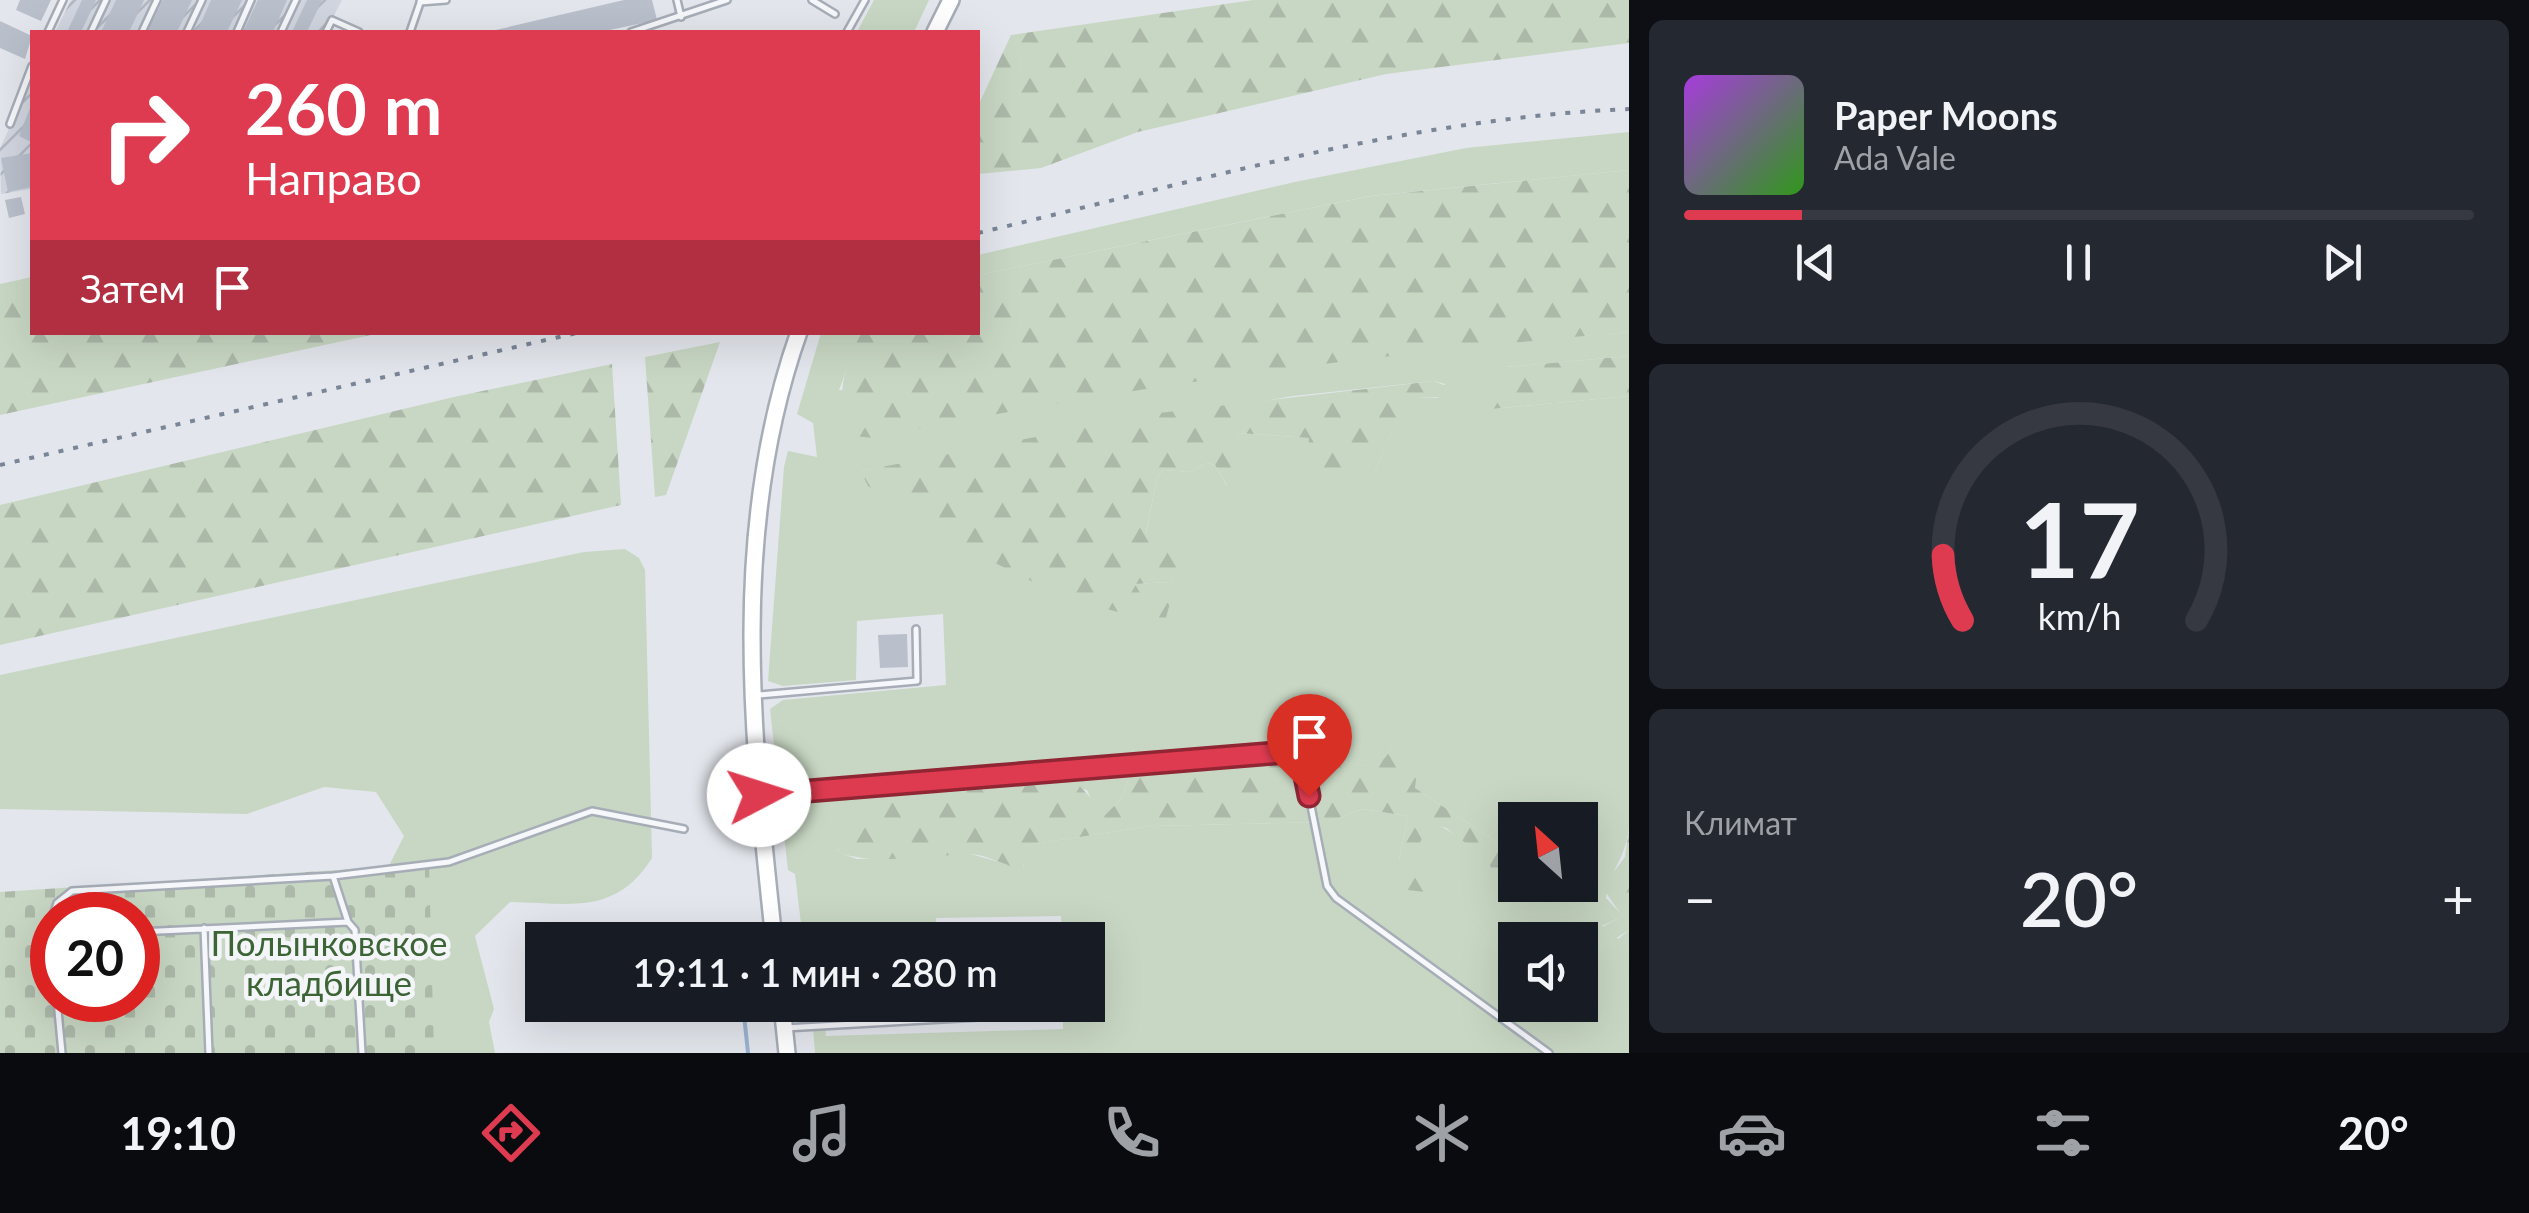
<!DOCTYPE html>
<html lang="ru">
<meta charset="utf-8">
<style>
body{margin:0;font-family:Lato,sans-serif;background:#242831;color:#f1f3f6;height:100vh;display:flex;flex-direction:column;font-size:38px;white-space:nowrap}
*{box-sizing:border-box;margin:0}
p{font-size:32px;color:#9ea1a6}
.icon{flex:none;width:55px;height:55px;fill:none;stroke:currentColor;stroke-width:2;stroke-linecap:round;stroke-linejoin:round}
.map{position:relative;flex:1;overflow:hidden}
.sheet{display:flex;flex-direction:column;gap:20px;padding:20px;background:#0d0f14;width:900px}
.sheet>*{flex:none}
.guide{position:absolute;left:30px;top:30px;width:950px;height:305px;border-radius:0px;box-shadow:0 10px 40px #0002;background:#de3b50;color:#fff;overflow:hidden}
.needle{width:65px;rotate:333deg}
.buttons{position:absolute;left:1498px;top:802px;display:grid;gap:20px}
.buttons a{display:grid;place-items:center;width:100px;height:100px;border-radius:0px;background:#171b24;box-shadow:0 10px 40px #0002;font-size:50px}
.speed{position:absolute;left:30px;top:892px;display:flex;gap:20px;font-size:50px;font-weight:700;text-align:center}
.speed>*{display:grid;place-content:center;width:130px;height:130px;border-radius:50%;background:#171b24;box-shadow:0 10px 40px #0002;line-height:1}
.speed .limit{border:15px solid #d22;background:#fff;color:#111}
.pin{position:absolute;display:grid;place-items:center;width:85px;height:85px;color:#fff;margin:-102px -42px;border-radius:50% 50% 50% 0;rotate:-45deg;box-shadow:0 0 10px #0007}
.pin .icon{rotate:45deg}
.me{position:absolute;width:110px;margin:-55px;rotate:85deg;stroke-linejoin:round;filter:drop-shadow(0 0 8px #0008)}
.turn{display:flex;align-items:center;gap:35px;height:210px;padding:0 50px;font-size:45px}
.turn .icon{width:130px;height:130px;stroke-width:2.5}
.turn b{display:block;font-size:70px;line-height:85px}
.then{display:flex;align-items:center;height:95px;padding:0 50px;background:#0003;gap:20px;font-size:38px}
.big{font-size:75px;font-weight:600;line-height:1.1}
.sheet .card{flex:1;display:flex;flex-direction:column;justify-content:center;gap:15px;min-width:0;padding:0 35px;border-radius:15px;background:#242831}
.sheet .dial{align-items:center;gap:0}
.dial svg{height:260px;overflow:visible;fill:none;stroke:#363941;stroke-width:7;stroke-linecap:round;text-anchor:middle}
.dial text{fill:#f1f3f6;stroke:none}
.song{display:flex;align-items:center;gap:30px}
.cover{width:120px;height:120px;border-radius:15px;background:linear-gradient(135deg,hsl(280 70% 55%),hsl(110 70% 35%))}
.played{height:10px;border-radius:5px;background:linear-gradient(90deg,#de3b50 15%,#363941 15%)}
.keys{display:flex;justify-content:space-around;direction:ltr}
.heat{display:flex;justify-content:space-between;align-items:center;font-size:55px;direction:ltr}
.trip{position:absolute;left:525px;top:922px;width:580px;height:100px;border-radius:0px;background:#171b24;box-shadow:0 10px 40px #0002;font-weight:600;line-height:100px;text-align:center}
.menu{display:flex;height:160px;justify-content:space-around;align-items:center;background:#090b0e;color:#9ea1a6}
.menu .icon{width:70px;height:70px}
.menu .current{color:#de3b50}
.menu b{font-size:45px;color:#f1f3f6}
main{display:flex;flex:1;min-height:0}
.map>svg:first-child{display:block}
</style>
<main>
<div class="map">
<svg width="1629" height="1053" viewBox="0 0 1629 1053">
<defs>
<pattern id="industrial-furrows" width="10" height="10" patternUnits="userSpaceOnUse" patternTransform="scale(2.5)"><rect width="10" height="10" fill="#d0d5df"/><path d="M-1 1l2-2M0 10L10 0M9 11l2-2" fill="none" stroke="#b3b7c1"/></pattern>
<pattern id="forest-firs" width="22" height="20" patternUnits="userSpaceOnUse" patternTransform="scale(2.5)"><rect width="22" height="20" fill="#c8d7c3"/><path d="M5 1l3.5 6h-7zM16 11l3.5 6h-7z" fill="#acb9a9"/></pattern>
<pattern id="cemetery-stones" width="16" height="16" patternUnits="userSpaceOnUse" patternTransform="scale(2.5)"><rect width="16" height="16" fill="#c8d7c3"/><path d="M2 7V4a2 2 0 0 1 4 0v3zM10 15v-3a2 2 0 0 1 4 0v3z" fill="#acb9a9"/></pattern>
</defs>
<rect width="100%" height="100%" fill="#e3e6ec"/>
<path fill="url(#industrial-furrows)" d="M71,0H342L325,32H55Z
M32,80V189L1,194L0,148Z"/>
<path fill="#c8d7c3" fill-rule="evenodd" d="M874,0H929L914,32H857Z
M1629,132V170L1370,196L978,275V255L1295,182L1466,148Z
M1629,332V356L1506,367L1493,409L1629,396V828C1625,861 1609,870 1606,898L1623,916L1602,926L1618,939L1629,930V1053H815L813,1028L825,1027L826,1036L1063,1029V1005H1088V940H1063L1061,916L936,918V940H803L795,874L788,870L770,709L783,700L946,685L943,614L857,621L856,680L783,686L768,681L784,467L788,451L817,457L813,423L797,414L821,333H860L839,390L1064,398L1422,349ZM1434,381L1445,384L1438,398L1406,397L1374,474L1310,438L1239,433L1227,486L1215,465L1207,463L1190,472L1164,470L1157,477L1146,534L1189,550L1170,582L1135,584L1142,598L861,471L1293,396ZM1392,747L1415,788L1515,854V820H1580V885H1529L1513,897C1488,878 1501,873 1487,859C1474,847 1450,829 1434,824L1424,832L1413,859L1399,860L1408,816L1362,809L1328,822L1150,826L1021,846L1024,869L967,853L857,859L837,852L870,797L951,791L1024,778L1087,790L1095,808L1106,814L1122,798L1132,769L1158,754L1344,762C1365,767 1381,770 1392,747ZM1515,940H1580V1005H1515Z
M625,549L639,558L645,570L652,858C615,916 571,903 510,902L475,936L494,1009L489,1022L495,1053H414L368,907L404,836L376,792L324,787L247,814L0,809V675L584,552Z"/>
<path fill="url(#forest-firs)" d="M1253,0H1629V43L1386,74L1138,132L1041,168L978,174V106L1011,35Z
M1629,170V332C1372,354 1127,386 874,438L853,436C834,390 843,378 860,333L978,332V275L1371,196Z
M32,277V332L380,333L0,415V284Z
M720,342L666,495L655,497L645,357Z
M1629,356V396L1492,409L1490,394L1506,367Z
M612,364L621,505L0,645V505L454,397Z
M1434,381L1451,388L1446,397L1406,398L1374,474L1307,466L1309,438L1239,433L1228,487L1215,465L1207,463L1190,472L1164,470L1157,477L1146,533L1190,550L1170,582L1135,584L1143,598L1170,603L1165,621C1046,604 968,548 868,486L861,471L1159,413Z
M1392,747L1419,755L1415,788L1515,854V885H1529L1513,897L1501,894L1488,860L1446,828L1434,825L1424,833L1414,858L1426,874L1425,892L1408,890L1404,883L1407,871L1399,860L1408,816L1362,809L1328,822L1150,826L1022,846L1024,870C1005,866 982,852 963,854C923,857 876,864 837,853L859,807L870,797L1049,777L1073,779L1106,814L1122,798L1132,769L1158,754L1344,762C1366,767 1381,769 1392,747Z
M1629,828V930L1607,944L1599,929L1622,916L1602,887L1625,857Z"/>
<path fill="url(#cemetery-stones)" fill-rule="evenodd" d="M429,864L434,1053H0V892ZM52,915H138V1000H52Z"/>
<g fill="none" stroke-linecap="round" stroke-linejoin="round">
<path stroke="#9ab3d0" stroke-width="4" d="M736,938V940
M743,1005L748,1053"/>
</g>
<path fill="#b9bfcb" d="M20,0H51L41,21L16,10Z
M82,0H96L81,32H67Z
M116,0H144L129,32H101Z
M163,0H192L177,32H147Z
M211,0H242L227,32H197Z
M258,0H287L273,32H243Z
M307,0H322L307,32H292Z
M624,0H652L657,20L600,32H487Z
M0,21L32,36L25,59L0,48Z
M32,103V138L31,142L19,136Z
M32,153V187L8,192L1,158Z
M21,197L25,214L9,218L5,200Z
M907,634L908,667L880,668L878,635Z
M986,930V940H956L955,932Z"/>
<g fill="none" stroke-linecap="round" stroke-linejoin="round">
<g stroke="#a7adb7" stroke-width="10">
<path id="lane" d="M677,0L681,17
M812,0L835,14
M420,2L446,0
M48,32L63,0
M91,32L106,0
M142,32L157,0
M187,32L202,0
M237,32L251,0
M281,32L296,0
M326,32L332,20L359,32
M410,32L421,0
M631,32L727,0
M847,32L865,0
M10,124L32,66
M758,695L917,681L916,629
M762,795L1288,751L1303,766L1327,886L1336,898L1549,1053
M333,876L449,862L592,811L684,829
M53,915L57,903L72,891L333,876L348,922L355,930L362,1053
M52,925V948
M204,928L209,1053
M138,932L348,922
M57,1000L62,1053
M785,1028L1032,1014"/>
</g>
<g stroke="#a7adb7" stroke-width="20">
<path id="secondary" d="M935,32L951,0
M774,940C752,736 729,529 799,332
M782,1005L787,1053"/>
</g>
<use href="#lane" stroke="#f6f7fa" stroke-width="5"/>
<use href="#secondary" stroke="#fff" stroke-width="15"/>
<path stroke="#7a8598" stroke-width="4" stroke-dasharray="5 10" stroke-linecap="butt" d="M978,233C1191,183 1409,118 1629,109
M0,465L581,332"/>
</g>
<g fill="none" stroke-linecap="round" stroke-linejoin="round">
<g stroke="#902634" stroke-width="25">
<path id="route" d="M759,795L1288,752L1303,766L1309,796"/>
</g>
<use href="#route" stroke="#de3b50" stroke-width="18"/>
</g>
<g text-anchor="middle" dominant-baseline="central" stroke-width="9" stroke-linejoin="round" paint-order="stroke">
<g font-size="35" fill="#3c6434" stroke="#f3f5f9">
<text x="329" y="942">Полынковское<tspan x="329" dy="40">кладбище</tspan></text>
</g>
</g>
</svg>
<div class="buttons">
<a><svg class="needle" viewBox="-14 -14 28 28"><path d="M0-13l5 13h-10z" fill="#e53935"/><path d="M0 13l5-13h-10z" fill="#9ea1a6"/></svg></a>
<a><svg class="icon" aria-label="sound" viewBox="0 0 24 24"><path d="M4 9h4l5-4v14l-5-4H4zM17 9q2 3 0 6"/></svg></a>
</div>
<div class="speed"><div class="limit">20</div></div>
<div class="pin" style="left:1309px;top:796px;background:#d93025"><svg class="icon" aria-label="arrive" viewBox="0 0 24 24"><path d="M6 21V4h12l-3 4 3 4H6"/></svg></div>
<svg class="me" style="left:759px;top:795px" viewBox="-20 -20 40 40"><circle r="19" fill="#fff"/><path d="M0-13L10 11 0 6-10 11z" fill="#de3b50"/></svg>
<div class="trip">19:11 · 1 мин · 280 m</div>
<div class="guide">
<div class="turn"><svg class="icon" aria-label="right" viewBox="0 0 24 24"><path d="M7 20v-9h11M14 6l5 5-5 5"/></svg><div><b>260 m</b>Направо</div></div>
<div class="then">Затем<svg class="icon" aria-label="arrive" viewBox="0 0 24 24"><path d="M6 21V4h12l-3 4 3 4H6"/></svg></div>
</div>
</div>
<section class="sheet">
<div class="card">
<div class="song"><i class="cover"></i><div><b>Paper Moons</b><p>Ada Vale</p></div></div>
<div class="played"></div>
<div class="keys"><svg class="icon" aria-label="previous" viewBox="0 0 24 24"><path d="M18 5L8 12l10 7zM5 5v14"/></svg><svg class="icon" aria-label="pause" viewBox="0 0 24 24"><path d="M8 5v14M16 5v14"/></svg><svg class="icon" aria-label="next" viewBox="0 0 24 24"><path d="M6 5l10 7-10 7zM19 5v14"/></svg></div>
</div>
<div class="card dial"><svg viewBox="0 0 100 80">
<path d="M14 69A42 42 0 1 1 86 69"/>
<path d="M14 69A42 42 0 0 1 8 49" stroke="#de3b50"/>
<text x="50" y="56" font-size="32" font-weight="700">17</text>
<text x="50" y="72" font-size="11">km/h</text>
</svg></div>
<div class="card"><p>Климат</p>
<div class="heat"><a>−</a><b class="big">20°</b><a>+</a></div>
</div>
</section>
</main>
<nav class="menu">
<b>19:10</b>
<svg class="icon current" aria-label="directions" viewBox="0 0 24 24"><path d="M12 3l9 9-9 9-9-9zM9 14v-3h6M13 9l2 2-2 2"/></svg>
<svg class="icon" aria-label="music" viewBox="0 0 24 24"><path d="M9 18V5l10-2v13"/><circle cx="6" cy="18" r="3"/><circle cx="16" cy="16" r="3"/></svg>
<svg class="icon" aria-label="phone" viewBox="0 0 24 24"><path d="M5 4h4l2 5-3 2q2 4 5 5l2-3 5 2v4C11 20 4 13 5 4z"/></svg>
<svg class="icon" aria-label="climate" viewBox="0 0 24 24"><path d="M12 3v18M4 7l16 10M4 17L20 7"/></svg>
<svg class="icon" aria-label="car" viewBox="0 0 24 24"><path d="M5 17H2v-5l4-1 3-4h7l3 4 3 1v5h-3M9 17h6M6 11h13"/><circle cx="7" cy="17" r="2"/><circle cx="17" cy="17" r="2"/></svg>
<svg class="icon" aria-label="filters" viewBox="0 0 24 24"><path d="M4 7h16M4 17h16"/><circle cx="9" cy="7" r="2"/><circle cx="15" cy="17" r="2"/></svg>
<b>20°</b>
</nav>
